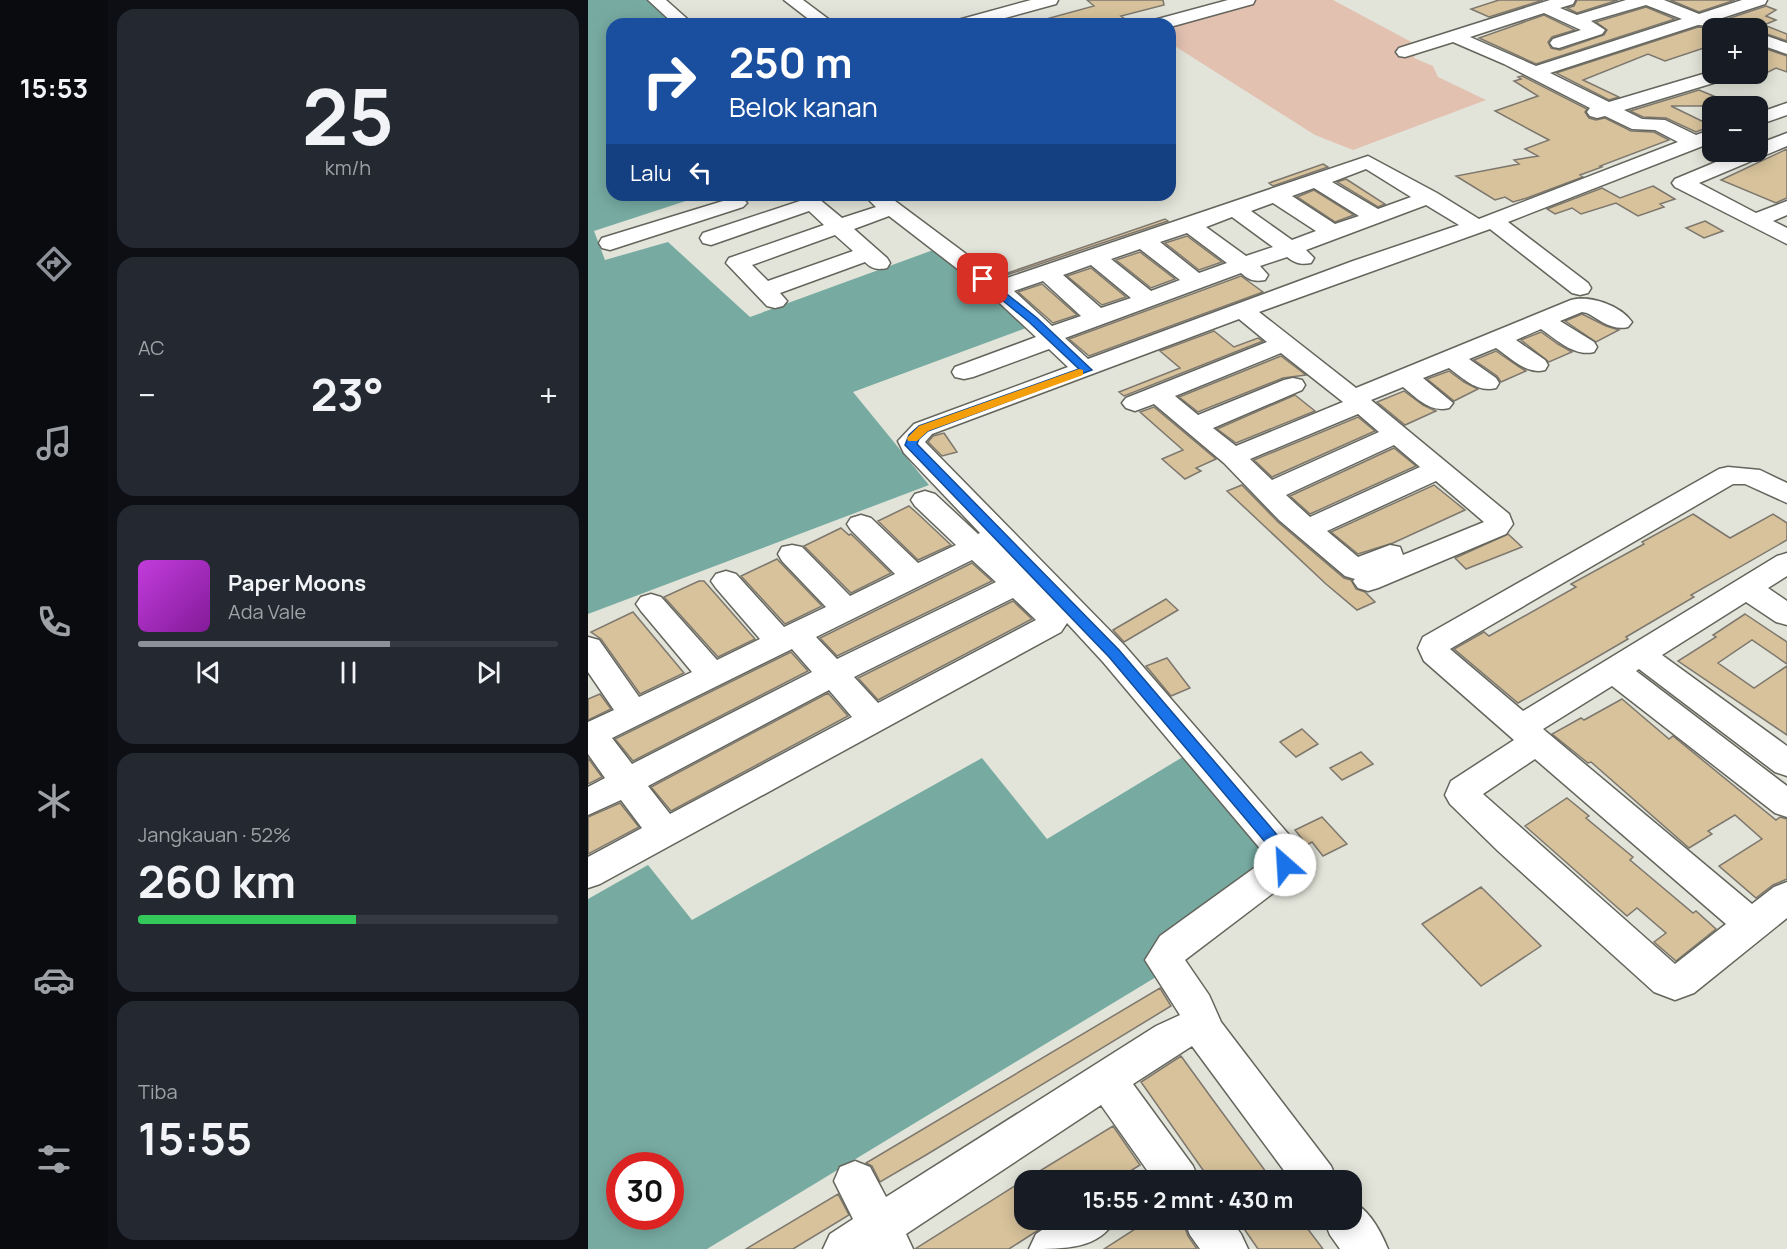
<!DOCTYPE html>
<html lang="id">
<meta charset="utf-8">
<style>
body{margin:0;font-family:Manrope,sans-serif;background:#242831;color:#f1f3f6;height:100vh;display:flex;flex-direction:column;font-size:22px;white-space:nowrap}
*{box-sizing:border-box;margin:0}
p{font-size:20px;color:#9ea1a6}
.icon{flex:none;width:33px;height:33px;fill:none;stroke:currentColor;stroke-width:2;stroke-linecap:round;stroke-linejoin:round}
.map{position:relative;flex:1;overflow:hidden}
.side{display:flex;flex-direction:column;gap:9px;padding:9px;background:#0d0f14;width:480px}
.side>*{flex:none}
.guide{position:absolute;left:18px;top:18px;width:570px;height:183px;border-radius:18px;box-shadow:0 3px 15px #0003;background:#1a4fa0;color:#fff;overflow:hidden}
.fabs{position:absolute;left:1114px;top:18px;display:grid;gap:12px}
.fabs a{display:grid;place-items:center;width:66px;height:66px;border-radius:12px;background:#171b24;box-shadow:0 3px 15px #0003;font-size:30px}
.speed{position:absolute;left:18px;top:1152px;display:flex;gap:12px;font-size:30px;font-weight:700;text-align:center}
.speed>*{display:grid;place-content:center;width:78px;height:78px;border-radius:50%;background:#171b24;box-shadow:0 3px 15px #0003;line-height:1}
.speed .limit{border:9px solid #d22;background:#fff;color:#111}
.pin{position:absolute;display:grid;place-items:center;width:51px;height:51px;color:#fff;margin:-26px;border-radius:12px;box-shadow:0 3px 9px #0006}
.me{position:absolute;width:66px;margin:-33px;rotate:334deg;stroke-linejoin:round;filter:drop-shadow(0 0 4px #0008)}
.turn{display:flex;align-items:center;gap:21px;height:126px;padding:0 24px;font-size:27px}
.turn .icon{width:78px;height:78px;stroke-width:2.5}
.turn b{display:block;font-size:42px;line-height:51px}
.then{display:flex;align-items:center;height:57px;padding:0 24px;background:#0003;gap:12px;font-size:22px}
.big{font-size:45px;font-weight:700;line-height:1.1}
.side .card{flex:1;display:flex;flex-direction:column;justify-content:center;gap:9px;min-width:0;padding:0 21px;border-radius:18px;background:#242831}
.side .dial{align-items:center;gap:0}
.dial b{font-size:78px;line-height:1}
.song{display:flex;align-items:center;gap:18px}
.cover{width:72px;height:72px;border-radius:9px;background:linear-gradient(135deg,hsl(290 70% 55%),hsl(290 70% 35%))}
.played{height:6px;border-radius:3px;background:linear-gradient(90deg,#8c9099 60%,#363941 60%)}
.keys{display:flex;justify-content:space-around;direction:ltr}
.heat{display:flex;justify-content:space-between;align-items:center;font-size:33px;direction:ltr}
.charge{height:9px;border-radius:4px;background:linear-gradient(90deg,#34c759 52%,#363941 0)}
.trip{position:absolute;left:426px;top:1170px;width:348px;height:60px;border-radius:18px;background:#171b24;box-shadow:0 3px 15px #0003;font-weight:700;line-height:60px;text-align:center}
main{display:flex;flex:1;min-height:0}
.dock{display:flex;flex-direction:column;width:108px;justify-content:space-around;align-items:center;background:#090b0e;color:#9ea1a6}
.dock .icon{width:42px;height:42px}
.dock .selected{color:#8c9099}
.dock b{font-size:27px;color:#f1f3f6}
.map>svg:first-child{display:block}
</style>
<main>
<nav class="dock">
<b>15:53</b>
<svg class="icon selected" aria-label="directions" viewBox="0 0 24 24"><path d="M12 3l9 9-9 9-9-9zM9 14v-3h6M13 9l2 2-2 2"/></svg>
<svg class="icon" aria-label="music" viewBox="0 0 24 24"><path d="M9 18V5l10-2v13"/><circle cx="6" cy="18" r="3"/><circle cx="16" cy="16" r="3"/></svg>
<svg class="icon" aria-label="phone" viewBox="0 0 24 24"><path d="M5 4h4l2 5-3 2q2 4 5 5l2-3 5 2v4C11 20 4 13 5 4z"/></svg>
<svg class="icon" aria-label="climate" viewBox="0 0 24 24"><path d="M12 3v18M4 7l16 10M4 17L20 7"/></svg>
<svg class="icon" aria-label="car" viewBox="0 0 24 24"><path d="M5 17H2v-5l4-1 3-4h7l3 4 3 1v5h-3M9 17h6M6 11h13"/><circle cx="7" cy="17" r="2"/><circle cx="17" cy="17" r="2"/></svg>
<svg class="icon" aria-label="filters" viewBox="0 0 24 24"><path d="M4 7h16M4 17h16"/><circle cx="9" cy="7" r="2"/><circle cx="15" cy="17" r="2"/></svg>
</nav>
<section class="side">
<div class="card dial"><b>25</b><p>km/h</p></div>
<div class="card"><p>AC</p>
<div class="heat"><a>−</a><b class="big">23°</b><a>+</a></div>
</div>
<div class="card">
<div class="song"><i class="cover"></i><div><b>Paper Moons</b><p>Ada Vale</p></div></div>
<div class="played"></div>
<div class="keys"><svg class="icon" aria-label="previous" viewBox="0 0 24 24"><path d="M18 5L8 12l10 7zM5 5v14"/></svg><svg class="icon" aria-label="pause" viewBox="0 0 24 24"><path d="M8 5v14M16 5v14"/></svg><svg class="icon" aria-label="next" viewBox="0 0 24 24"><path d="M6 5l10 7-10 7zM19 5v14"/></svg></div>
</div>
<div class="card"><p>Jangkauan · 52%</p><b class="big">260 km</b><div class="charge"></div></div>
<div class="card"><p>Tiba</p><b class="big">15:55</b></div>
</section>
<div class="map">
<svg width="1199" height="1249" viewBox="0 0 1199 1249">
<rect width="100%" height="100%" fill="#e2e4d9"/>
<path fill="#e2c1b0" d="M668,0H745L829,45L826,58L845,66L850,77L898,100L765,150L727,135L582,43V24H579Z"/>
<path fill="#77aba2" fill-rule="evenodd" d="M0,0H65L94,24H24V195H116L6,231L17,260L80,242L162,317L348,249L446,325L265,392L341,485L0,614Z
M603,752L693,858L573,974L119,1249H0V899L60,865L104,920L394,758L459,839ZM32,1166H82V1216H32Z"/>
<path fill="#d7c29b" stroke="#7d776e" stroke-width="1.5" d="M499,0H575L576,5L533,16L544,24H458V19L506,6Z
M911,0H955L901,17L883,9Z
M989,0H1030L989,13L979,8L986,6Z
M1082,0H1147L1111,12Z
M1178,6L1188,10L1178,16L1188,20L1176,25L1199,34V41L1170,31V28H1125V45L1077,61L1060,54L995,80L1031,97L1021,100L968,73L1110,27L1124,28L1127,23Z
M1058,7L1087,19L948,64L891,38L956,15L987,30L964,37L960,42L963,48L972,50L1016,35L1019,30L1008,22Z
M1170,46L1199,56V72L1188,68L1170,77Z
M934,76L999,109L997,112L1001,118L1008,120L1017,118L1043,131L1066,132L1081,140L1012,166L1014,167L992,175L995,177L939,198L925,202L917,197L907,200L868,176L931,164L926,160L950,156L937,149L961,140L907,111L950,96L926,81L933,79L930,77Z
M1111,90L1150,106H1083L1124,126L1108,132L1078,118L1055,117L1042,111Z
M1199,149V198L1192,201L1188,203L1133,180Z
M735,164L740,167L685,186L681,183Z
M758,179L797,204L790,207L749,182Z
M1065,186L1087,199L1072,204L1076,207L1050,216L1028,203L993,214L984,208L967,214L959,209L1014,188L1032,198Z
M726,190L766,215L747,222L709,197Z
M577,219L580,221L413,277L411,276Z
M1117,221L1135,231L1116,238L1098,228Z
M599,236L634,262L611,270L577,243Z
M552,252L587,279L563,288L528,260Z
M503,268L538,297L514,305L479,276Z
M653,276L675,292L501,356L481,339Z
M454,284L489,315L465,323L430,292Z
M994,314L1018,326L1031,330L1008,342L977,321Z
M626,331L646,347L670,338L675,341L536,396L531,392L592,368L572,351Z
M953,332L970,344L984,352L961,362L933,340Z
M908,351L930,366L938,371L913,382L909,376L886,360Z
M693,356L718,375L695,378L610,412L591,397Z
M861,371L876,382L890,389L866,401L839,379Z
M816,391L835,405L848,411L817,425L789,402Z
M707,395L727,411L648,443L629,429Z
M566,407L628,459L608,468L613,471L597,479L574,459L595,450L552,412Z
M770,417L787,431L684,477L666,460Z
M356,433L369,452L354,456L340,442L345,436Z
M806,448L828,466L722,514L702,496Z
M654,485L690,522L756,578L763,580L768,589L777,592L787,602L769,610L738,584L639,491Z
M846,485L877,510L805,543L770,554L743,532Z
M321,506L330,514L363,545L330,560L290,521Z
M1105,514L1142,538L1185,514L1199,523V540L1103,595L1106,597L1038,637L1040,639L930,703L866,649L896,632L901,636L988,587L983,584L1056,544L1054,542Z
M253,528L261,535L263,534L303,573L263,593L216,546Z
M920,534L934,547L878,569L867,558Z
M189,559L234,606L197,624L153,576Z
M384,563L404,581L249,656L232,638Z
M111,581H116L167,639L130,657L76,597Z
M578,599L590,610L536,642L525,630Z
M425,601L444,619L290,700L270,678Z
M45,612L96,673L52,694L13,639L3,632Z
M1157,614L1199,642V664L1164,640L1130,663L1166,688L1199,666V735L1090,661L1128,637L1125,635Z
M203,652L220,671L45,761L27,739Z
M579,658L602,688L583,696L558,666Z
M240,693L260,716L83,811L63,787Z
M12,694L23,709L0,720V699Z
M1034,699L1081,739L1085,736L1188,820L1192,817L1199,819V879L1185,885L1168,898L1131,866L1174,839L1147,815L1120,831L1124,834L1101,848L1003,762L1000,763L964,734L993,718L996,720Z
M714,729L730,744L708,757L692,742Z
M773,752L785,764L754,780L742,768Z
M0,758L14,777L0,784Z
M979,798L1001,816L998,818L1045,857L1042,860L1105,913L1108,911L1128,929L1088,961L1066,942L1078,933L1049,908L1039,916L937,826Z
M32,803L51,827L0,854V817Z
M734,817L759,844L735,856L724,842L719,845L707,830Z
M893,887L953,946L893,986L834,924Z
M572,988L583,1006L338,1155L292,1182L284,1166L278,1163Z
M593,1056L625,1100L684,1180H622L553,1082Z
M525,1126L552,1165L528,1180H437Z
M436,1180V1220H466L421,1249H327Z
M250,1194L261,1215L205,1249H158Z
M561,1220H594L600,1236L609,1249H516Z
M650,1220H713L735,1249H670Z"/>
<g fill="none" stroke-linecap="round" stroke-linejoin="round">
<g stroke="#64655c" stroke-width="3">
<path id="minor" d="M60,0H78L105,24H86Z
M196,0H215L247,24H227Z
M443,0H470L468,4L395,24H367L370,20Z
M640,0H667L665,4L582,27V24H563L566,20Z
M962,0H987L985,4L972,8L989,15L1038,0H1076L1111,14L1154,0H1179L1177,4L1125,21L1123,26L1110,25L962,73L1021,102L1125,71V74H1144L1142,78L1036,110L1054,119L1077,120L1108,135L1125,129V142L920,222L1000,283L1003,288L1000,293L992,295L984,293L902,229L671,312L768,388L983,300C1002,295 1032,305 1044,322L1040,327C1024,331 1012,320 999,313L994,312L972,321L1006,342L1009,347L1006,352C986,357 968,339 953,329L928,340L957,360L960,365L957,370C938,375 923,358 908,348L881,359L908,378L911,383L908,388C889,393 875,378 861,368L835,378L865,403L861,408C842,413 829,398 815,387L783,400L921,514L925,524L918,534L790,588L780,591L770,588L765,581L767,579L757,576L691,520L636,463L566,404L547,411L538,408L534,403L538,398L679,342L651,319L344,434L337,442L537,646L709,844C715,856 716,863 709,875L597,960L621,995L633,1022L743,1166L749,1180H703L604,1046L545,1084L605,1166L611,1180H566L513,1105L318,1234L325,1249H235L242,1234L265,1219L246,1181L252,1167L267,1161L282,1167L298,1197L568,1026L592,1015L557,960L572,936L680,858L515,662L479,623L473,632L12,884L0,888V857L54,828L33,800L0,815V787L17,778L0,754V722L26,710L0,672V637L11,640L51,697L104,672L53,611L48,604L53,597L63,594L73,597L129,660L172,639L128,588L123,581L128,574L138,571L148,574L196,627L238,607L194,561L190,554L194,547L204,545L214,547L262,596L307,574L263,530L259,524L263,518L273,515L283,518L330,563L368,545L327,506L323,500L327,494L337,491L347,494L390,534L392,533L316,453L310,441L326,424L480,367L461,349L385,377L376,379L367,377L364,372L367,367L448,337L402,294L301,216L266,229L299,258L302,263L299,268C289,270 284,269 277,262L192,293L199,301L195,306L187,308L179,306L138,263L141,258L236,225L221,211L123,245L115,243L112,238L115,233L224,197L231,199L254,218L288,207L276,195H299L413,280L780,156L849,193L891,219L1090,142L1067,130L1044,129L1017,116L1009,118L1002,116L999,112L1002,108L916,64L865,42L817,57L811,56L808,52L811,48ZM1058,5L1094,19L948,66L882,37L956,13L993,30L965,39L962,43L965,47L971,48L1014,34L1017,30L1003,21ZM778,169L823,197L790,209L744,182ZM726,188L771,216L747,224L704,196ZM685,203L728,231L704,240L663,211ZM838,205L871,225L765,261L500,359L477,338L653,273C661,280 666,282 677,280L680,275L672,266L699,257C707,263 712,265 723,263L726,258L718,250ZM644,217L685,247L658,256L618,227ZM599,233L639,263L611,273L572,242ZM247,235L265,251L180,281L164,265ZM552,249L592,280L563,291L523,259ZM503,265L543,298L513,308L475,275ZM455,281L493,316L464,326L426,291ZM693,353L755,402L648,446L625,428L714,390L717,385L714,380L705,378L696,380L610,415L587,396ZM770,414L791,432L684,480L662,459ZM806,445L832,467L722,517L698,495ZM848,481L896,522L815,555L812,547L802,545L770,557L739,531ZM384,560L408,582L249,659L228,637ZM425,598L448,620L290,703L266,677ZM204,649L224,672L44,764L24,738ZM241,690L264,717L82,814L60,786Z
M1170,33L1199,43V54L1170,44Z
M1199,103V115L1170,125V113Z
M1199,133V146L1111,183L1168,213L1199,201V215L1185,221L1199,228V244L1087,187L1084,183L1087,179L1152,152H1170V144Z
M148,197L155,199L159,203L155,207L22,250L14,248L11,243L14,238Z
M1140,467L1172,470L1199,483V503L1157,484H1145L862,649L935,711L1189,556L1199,553V576L1180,588L1199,601V625L1188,622L1158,602L1074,655L1199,746V776L1187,772L1051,669L1048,671L1199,786V817L1187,813L1024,686L955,729L1164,904L1186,887L1199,882V918L1106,993L1087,1000L1066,992L910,851L862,804L857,795L863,781L926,740L836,661L830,648L835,637L1131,469ZM947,759L1138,924L1087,964L895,794Z
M764,1202C781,1209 793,1232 800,1249H752L742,1235L736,1220H764Z
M469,1220H527C511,1249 477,1249 441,1249L448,1234Z
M596,1220H643L653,1234L660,1249H612L602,1235Z"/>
</g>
<use href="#minor" fill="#fff" fill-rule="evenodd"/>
</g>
<path fill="#1a73e8" stroke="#114b97" stroke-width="1.5" d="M395,275L449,318L504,370L340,431L331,439L329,444L531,650L702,850L705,865L702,870L697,872L691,870L689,856L521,657L317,445L321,435L331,426L491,369L441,322L391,281L389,279Z"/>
<path fill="#f59e0b" d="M491,369L495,370V375L340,431L329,441H320L319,438L331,426Z"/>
</svg>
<div class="fabs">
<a>+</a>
<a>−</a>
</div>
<div class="speed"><div class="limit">30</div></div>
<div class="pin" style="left:395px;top:279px;background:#d93025"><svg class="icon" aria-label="arrive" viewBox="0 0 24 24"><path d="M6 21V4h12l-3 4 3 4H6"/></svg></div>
<svg class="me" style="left:697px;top:865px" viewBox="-20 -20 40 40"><circle r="19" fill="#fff"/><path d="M0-13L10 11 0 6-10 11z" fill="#1a73e8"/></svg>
<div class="trip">15:55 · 2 mnt · 430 m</div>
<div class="guide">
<div class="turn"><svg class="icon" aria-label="right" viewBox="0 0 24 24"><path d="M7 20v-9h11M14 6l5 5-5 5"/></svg><div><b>250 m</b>Belok kanan</div></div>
<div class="then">Lalu<svg class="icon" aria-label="left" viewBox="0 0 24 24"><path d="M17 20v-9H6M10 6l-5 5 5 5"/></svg></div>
</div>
</div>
</main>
